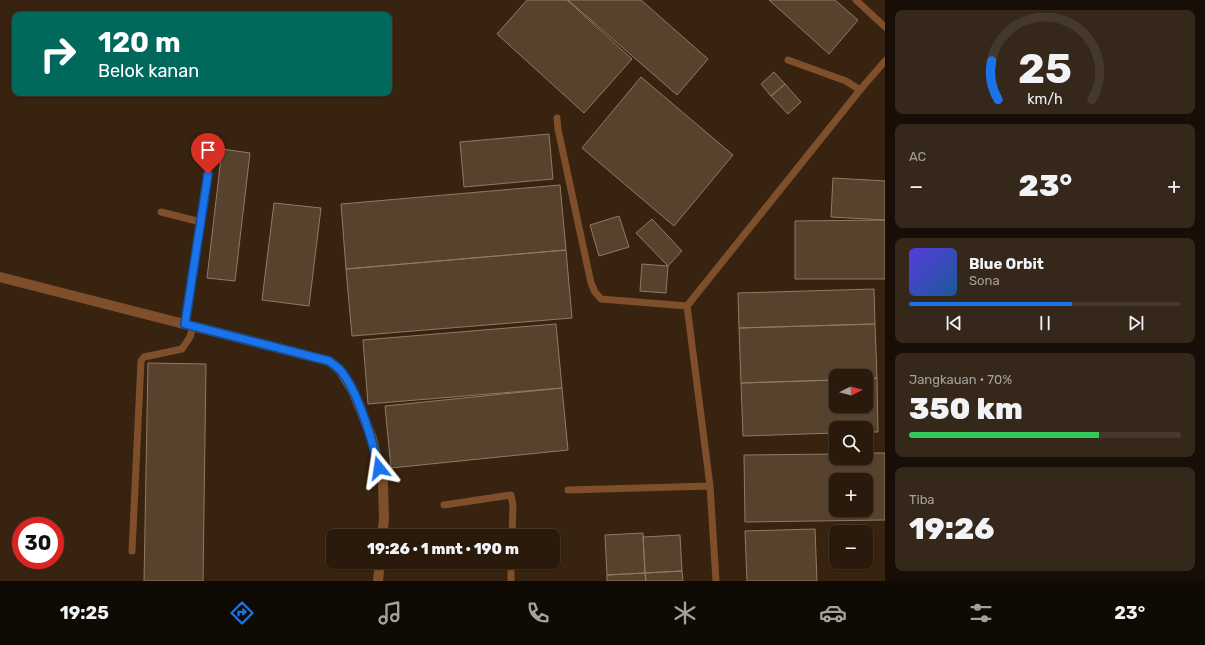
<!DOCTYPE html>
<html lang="id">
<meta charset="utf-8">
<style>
body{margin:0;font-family:Rubik,sans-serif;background:#35271a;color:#f1f3f6;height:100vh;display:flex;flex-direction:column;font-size:15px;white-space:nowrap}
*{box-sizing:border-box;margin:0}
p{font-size:13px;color:#a5a19d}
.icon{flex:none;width:22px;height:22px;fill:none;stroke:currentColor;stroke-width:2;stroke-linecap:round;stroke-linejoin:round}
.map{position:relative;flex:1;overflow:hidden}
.side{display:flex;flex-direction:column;gap:10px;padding:10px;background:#170e07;width:320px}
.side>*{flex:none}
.top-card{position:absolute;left:12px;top:12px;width:380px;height:84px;border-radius:8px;box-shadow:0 1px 3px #0004,0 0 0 1px #45382d;background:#00695c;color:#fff;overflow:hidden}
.needle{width:26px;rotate:84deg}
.buttons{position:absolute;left:829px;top:369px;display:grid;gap:8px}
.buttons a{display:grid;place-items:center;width:44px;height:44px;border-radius:8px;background:#291a0c;box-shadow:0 1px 3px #0004,0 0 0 1px #45382d;font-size:20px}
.speed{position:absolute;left:12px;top:517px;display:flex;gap:8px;font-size:20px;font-weight:700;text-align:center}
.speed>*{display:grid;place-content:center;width:52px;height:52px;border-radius:50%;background:#291a0c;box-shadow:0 1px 3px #0004,0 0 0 1px #45382d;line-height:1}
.speed .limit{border:6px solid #d22;background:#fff;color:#111}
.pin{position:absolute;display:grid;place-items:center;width:34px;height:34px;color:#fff;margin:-41px -17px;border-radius:50% 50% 50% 0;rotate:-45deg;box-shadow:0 0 4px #0007}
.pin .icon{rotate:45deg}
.me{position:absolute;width:44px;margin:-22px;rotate:345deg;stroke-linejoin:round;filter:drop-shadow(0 0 3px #0008)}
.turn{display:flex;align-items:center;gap:14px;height:84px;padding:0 20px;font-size:18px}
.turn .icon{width:52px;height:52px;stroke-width:2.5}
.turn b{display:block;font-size:28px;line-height:34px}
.big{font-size:30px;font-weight:800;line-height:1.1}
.side .widget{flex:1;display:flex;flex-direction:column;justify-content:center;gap:6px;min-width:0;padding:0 14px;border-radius:8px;background:#35271a}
.side .dial{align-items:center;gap:0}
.dial svg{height:104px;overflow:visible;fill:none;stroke:#45382d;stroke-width:7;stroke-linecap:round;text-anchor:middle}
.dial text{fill:#f1f3f6;stroke:none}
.song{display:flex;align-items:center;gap:12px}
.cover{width:48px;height:48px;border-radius:6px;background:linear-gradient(135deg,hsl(250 70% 55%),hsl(210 70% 35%))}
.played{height:4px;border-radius:2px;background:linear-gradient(90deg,#1a73e8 60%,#45382d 60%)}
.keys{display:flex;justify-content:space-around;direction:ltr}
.heat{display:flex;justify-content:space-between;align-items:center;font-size:22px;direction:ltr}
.charge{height:6px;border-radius:3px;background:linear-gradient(90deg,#34c759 70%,#45382d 0)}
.trip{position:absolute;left:326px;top:529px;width:234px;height:40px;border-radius:8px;background:#291a0c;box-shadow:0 1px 3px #0004,0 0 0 1px #45382d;font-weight:800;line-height:40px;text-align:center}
.tabs{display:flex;height:64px;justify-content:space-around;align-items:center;background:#100a05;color:#a5a19d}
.tabs .icon{width:28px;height:28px}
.tabs .active{color:#1a73e8}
.tabs b{font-size:18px;color:#f1f3f6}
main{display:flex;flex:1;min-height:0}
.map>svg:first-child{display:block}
</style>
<main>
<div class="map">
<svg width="885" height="581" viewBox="0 0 885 581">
<rect width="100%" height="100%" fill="#372310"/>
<path fill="#57422e" stroke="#927a65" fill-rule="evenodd" d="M527,0H567L632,59L584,113L497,34Z
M568,0H641L708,59L677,95Z
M769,0H835L858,20L829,54Z
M774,72L785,84L771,96L761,84Z
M641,77L733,155L674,226L582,148Z
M785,84L801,102L788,114L771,96Z
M549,134L553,179L464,187L460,142Z
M222,149L250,153L235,281L207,278Z
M833,178L885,181V220L831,217Z
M560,185L566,250L346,269L341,204Z
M274,203L321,208L309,306L262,300Z
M619,216L629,247L599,256L590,225Z
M652,219L682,251L668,266L636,233Z
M885,220V279H795V221Z
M566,250L572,318L352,336L346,269Z
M642,264L668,266L666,293L640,291Z
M874,289L875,324L739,328L738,293Z
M556,324L562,388L368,404L363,340Z
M875,324L877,378L866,379V376H836V380L741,383L739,328Z
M148,363L206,364L203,581H144Z
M877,378L878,432H866V428H836V433L743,436L741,383L836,380V406H866V379Z
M562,388L568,450L391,468L385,406Z
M866,453H885V520L745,522L744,455L836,454V458H866ZM836,480H866V510H836Z
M815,529L817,581H747L745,531Z
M643,533L645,573L607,575L605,535Z
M680,535L682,571L645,573L643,537Z
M682,571L683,581H646L645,573Z
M645,573L646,581H607V575Z"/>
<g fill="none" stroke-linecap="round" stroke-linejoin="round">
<path stroke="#7e4f2a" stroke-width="7" d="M856,0L885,27
M788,60L846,81L860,90
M557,118L558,129L591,283L595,292L601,299L687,306
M161,212L201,222
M185,324L208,174
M568,490L710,486
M444,505L511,495L513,506L512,536
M132,551L141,361L144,357L182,349L190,337L193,326
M511,581V562
M716,581L710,486L687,306L860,90L885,61"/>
<path stroke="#7e4f2a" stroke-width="10" d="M0,277L329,361L340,370L353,391L372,438L383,483L384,520L382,536
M378,581L380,562"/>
</g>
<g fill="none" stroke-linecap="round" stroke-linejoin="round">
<g stroke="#114b97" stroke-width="10">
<path id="route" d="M208,174L185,324L329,361C333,364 338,367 341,371C359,393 372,440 379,468"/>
</g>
<use href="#route" stroke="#1a73e8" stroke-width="7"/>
</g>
</svg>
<div class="buttons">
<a><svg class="needle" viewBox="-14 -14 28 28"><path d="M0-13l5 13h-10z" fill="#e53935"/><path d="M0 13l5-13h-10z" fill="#a5a19d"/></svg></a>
<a><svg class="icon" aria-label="search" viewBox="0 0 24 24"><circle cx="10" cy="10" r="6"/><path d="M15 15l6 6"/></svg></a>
<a>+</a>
<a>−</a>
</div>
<div class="speed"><div class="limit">30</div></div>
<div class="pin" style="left:208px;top:174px;background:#d93025"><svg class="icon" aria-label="arrive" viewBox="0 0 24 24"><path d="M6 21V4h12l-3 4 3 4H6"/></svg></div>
<svg class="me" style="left:379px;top:468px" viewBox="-20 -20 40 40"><path d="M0-17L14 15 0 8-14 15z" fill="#1a73e8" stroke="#fff" stroke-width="4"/></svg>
<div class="trip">19:26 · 1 mnt · 190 m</div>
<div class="top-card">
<div class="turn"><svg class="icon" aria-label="right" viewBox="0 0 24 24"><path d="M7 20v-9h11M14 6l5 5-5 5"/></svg><div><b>120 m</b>Belok kanan</div></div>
</div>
</div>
<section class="side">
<div class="widget dial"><svg viewBox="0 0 100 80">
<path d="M14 69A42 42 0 1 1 86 69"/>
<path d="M14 69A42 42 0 0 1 9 39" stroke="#1a73e8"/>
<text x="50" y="56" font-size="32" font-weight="700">25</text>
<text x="50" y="72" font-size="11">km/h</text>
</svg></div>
<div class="widget"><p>AC</p>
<div class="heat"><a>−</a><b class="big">23°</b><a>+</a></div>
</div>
<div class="widget">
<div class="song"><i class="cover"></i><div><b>Blue Orbit</b><p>Sona</p></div></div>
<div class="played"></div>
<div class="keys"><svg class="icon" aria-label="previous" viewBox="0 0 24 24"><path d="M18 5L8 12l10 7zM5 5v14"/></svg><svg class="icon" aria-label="pause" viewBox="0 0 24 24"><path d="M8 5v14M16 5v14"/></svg><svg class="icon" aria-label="next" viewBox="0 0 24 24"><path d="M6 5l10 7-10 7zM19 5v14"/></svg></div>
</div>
<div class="widget"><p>Jangkauan · 70%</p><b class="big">350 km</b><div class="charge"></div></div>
<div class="widget"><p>Tiba</p><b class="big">19:26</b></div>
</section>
</main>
<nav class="tabs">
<b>19:25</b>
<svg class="icon active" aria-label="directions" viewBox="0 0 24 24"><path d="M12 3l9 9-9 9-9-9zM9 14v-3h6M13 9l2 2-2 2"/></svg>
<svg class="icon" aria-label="music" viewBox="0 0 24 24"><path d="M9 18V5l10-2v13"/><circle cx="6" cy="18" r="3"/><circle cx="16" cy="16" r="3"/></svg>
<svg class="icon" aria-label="phone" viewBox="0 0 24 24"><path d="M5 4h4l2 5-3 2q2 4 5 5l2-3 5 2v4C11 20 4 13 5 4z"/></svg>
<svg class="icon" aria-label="climate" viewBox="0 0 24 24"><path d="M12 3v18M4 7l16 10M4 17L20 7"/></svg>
<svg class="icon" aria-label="car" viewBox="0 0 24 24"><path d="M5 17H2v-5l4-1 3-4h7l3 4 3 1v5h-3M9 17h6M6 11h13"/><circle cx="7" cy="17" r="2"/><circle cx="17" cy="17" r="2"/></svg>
<svg class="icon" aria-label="filters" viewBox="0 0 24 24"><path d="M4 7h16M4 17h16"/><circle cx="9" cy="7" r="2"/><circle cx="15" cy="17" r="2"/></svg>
<b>23°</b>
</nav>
